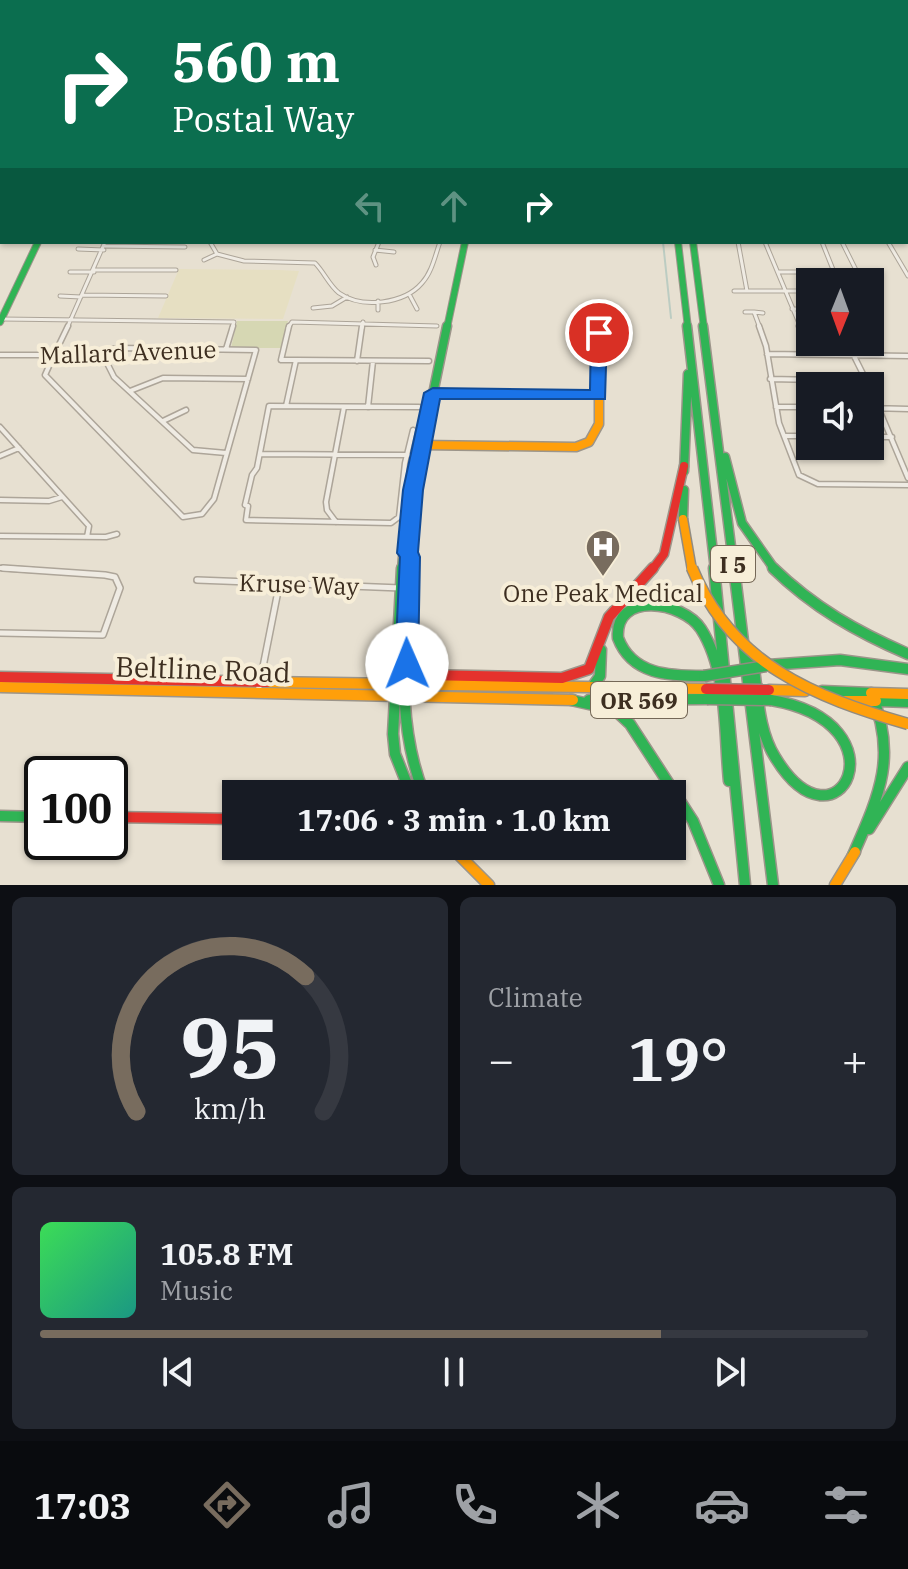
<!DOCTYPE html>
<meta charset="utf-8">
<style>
body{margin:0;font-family:"IBM Plex Serif",serif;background:#242831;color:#f1f3f6;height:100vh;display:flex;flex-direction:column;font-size:30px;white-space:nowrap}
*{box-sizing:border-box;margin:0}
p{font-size:26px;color:#9ea1a6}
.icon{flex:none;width:44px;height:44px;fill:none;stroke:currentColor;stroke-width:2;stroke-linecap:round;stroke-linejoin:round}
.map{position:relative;height:885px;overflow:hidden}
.sheet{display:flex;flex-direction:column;gap:12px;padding:12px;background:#0d0f14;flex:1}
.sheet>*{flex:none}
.hud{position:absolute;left:0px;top:0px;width:908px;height:244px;box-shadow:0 2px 6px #0004;background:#0b6e4f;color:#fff;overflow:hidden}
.needle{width:52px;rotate:181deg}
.buttons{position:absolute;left:796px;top:268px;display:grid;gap:16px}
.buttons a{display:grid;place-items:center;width:88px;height:88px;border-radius:0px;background:#171b24;box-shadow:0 2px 6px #0004;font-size:40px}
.speed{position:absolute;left:24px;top:756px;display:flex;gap:16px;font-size:40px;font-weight:700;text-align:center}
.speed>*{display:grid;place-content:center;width:104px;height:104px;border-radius:50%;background:#171b24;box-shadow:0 2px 6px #0004;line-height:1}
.speed .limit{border:4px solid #111;border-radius:12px;background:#fff;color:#111}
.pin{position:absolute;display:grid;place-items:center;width:68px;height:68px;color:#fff;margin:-34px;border:4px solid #fff;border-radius:50%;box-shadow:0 2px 8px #0007}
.me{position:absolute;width:88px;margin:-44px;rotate:359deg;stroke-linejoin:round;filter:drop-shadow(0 0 6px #0008)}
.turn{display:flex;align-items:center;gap:28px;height:168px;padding:0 40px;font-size:36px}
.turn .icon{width:104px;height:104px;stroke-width:2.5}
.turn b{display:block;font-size:56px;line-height:68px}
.lanes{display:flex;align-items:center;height:76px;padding:0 40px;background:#0003;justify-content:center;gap:40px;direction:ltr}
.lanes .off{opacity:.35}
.big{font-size:60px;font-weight:700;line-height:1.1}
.sheet .card{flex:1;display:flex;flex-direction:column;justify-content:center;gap:12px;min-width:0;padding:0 28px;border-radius:12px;background:#242831}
.sheet .dial{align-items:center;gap:0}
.dial svg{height:208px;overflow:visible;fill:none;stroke:#363941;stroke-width:7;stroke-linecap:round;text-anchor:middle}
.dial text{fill:#f1f3f6;stroke:none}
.song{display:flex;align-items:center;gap:24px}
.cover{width:96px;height:96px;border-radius:12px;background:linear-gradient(135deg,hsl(130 70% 55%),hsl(170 70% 35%))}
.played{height:8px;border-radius:4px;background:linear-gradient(90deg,#786c5e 75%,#363941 75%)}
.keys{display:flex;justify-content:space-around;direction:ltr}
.heat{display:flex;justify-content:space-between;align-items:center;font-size:44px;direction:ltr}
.sheet .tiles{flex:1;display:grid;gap:12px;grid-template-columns:1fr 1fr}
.card:last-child{grid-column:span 2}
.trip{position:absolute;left:222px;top:780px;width:464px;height:80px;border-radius:0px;background:#171b24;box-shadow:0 2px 6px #0004;font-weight:700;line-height:80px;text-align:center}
.dock{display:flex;height:128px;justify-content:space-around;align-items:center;background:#090b0e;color:#9ea1a6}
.dock .icon{width:56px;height:56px}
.dock .active{color:#786c5e}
.dock b{font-size:36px;color:#f1f3f6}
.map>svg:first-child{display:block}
</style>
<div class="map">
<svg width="908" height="885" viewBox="0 0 908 885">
<rect width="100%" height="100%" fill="#e7e0d1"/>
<path fill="#e6dfc2" d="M179,269L279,270L299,271L283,319L158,318Z"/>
<path fill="#d6d7b3" d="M237,321H288L281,348H231Z"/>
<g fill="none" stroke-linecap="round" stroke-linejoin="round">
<path stroke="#bcccc2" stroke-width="2" d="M90,0L103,2
M663,242L671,318"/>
<g stroke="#ada599" stroke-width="4">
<path id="street-far3" d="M486,0H492
M584,2L595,0
M769,2L779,0
M906,94L908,97"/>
</g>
<g stroke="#ada599" stroke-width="5">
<path id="street-far2" d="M906,193L908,196
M0,205L2,201
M210,242L217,254L244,261L315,263C324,272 329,285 339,293C362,309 404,304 422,283C432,272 435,256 440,242
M738,242L747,291H810
M765,242L801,328
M842,242L862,282
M888,242L908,276
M105,246L185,247
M78,249L104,250
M375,250L394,252
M204,260L217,254
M376,265L373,257L379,242
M95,270H176
M70,272H94
M778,272H834L822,242
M734,291H747
M409,294L417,309
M82,295L166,296
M60,296L81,297
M378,301V310
M313,308L332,306L347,297
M792,309H810
M745,312H754
M2,319L234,322L232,328
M67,328L105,242
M288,328L292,322L437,326
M362,328L363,322
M760,328L754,312L763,313"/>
</g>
<g stroke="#ada599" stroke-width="7">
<path id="street-far1" d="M289,326L281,360H296
M759,326L766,346L779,423L799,475L818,484L908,485
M799,326L810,332
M119,348L256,350L214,499L202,514L183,517L45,375L54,355H77Z
M226,349L233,326
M101,351L114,377L193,450L226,453
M767,354L908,356
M0,355H54
M54,355L68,326
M854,356L866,380
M357,361L362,326
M770,379L866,381
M870,388L908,478
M130,391L163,378L248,379
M433,393L598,395
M286,406L296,360L429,361
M368,407L373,361
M776,407H810
M870,408L908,409
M163,421L186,410
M0,427L89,526L87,537
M413,430L405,463L399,517L391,523L246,520L248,506L245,505L252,475L257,468L269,406L419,407
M784,436H810
M870,437H892
M841,446L843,451
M260,454L408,455
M0,456L19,448
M0,500L49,501L62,497
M336,522L327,510L326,502L344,407
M0,536L106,537L117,534
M0,568L33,570"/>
</g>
<g stroke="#ada599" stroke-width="8">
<path id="street" d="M197,580L401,588
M0,633L103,635L120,588L115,577L105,575L3,568
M258,692L279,586"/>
</g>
<g stroke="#9c958a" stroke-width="7">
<path id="fast-far3" d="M64,0L77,2
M721,2H728
M0,119L2,110"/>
</g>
<g stroke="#9c958a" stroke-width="8">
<path id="fast-far2" d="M678,242L688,328
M693,242L704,328
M0,322L38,242
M447,328L465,242"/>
</g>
<g stroke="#9c958a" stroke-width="11">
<path id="fast-far1" d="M687,326L715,570
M703,326L734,570
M725,457L742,523L775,570
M684,471L688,374
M683,519L684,490
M402,570L403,557L408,553
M407,570L414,486L447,326"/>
</g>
<g stroke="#9c958a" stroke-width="13">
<path id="fast" d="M402,568L393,734L395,754L411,794
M408,568C405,645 395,722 424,794
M714,568L745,885
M734,568L773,885
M773,568C813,607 857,632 908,654
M753,662C758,693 758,730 775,757C838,861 908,723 771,700
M768,665L840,660L908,669
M704,676C669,676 632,675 618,638C614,591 683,601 701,629C728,671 724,733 729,781
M593,686L600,676L601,650
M822,691L871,693
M571,700L615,710L630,724L693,821L719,885
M589,700L707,699
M878,701L908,702
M0,816L42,817
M869,829L908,767
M853,855C879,796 898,756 871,693"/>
</g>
<g stroke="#9c958a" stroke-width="7">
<path id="slow-far2" d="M702,0L707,2
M34,1L40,2
M0,55L2,46"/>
</g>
<g stroke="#9c958a" stroke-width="11">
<path id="slow-far1" d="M422,445L576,447L589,442L599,424V329"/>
</g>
<g stroke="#9c958a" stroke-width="13">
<path id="slow" d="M267,682L706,689
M0,687L573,700
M769,690L805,691
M871,693L908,694
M845,701H876
M450,846L489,885
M835,885L855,852"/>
</g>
<g stroke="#9c958a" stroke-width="11">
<path id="jam-far1" d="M652,570L664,554L684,466"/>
</g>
<g stroke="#9c958a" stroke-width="13">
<path id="jam" d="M405,658L411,669L425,675L562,678L589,669L609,617L653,568
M0,677L267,682
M110,817L236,819"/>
</g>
<use href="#street-far3" stroke="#efebe3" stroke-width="2"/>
<use href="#street-far2" stroke="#efebe3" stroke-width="3"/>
<use href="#street-far1" stroke="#efebe3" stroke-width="4"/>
<use href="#street" stroke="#efebe3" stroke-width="5"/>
<use href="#fast-far3" stroke="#30b455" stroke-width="5"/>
<use href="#fast-far2" stroke="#30b455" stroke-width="6"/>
<use href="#fast-far1" stroke="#30b455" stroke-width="8"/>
<use href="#fast" stroke="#30b455" stroke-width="10"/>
<use href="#slow-far2" stroke="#ff9f0a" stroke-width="5"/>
<use href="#slow-far1" stroke="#ff9f0a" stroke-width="8"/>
<use href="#slow" stroke="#ff9f0a" stroke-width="10"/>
<use href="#jam-far1" stroke="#e5322d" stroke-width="8"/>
<use href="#jam" stroke="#e5322d" stroke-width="10"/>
<g stroke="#928b80" stroke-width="7" stroke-linecap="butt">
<path id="fast-bridge-far1" d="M5,1L26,2"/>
</g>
<g stroke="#928b80" stroke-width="13" stroke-linecap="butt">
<path id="fast-bridge" d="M704,676L766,666
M707,699L771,700"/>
</g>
<g stroke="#928b80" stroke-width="11" stroke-linecap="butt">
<path id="slow-bridge-far1" d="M683,519L692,570"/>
</g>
<g stroke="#928b80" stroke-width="13" stroke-linecap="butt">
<path id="slow-bridge" d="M692,568C731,664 814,697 908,724"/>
</g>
<g stroke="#928b80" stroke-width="13" stroke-linecap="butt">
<path id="jam-bridge" d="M706,689L769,690"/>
</g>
<use href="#fast-bridge-far1" stroke="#30b455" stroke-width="5"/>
<use href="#fast-bridge" stroke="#30b455" stroke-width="10"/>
<use href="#slow-bridge-far1" stroke="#ff9f0a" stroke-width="8"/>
<use href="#slow-bridge" stroke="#ff9f0a" stroke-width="10"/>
<use href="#jam-bridge" stroke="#e5322d" stroke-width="10"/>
</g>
<path fill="#1a73e8" stroke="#114b97" stroke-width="2" d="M599,328L607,333L605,399H440L423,490L418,552L420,557L418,664L415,670L407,673L399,670L395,664L400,557L397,553L403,490L424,393L433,388L590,390L591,333Z"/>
<defs>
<g id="hospital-pin" transform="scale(1.8)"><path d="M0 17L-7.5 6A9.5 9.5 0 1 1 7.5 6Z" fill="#786c5e" stroke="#f7eed8"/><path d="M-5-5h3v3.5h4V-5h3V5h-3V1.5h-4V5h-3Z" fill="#fff"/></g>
</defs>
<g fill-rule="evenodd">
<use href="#hospital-pin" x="603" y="547"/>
</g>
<g text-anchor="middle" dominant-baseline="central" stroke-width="8" stroke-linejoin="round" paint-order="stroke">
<g fill="#f7eed8" stroke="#756857" stroke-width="2">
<rect x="711" y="546" width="44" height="36" rx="6"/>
<rect x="591" y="682" width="96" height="36" rx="6"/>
</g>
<g font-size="22" font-weight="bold" fill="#3d2e20">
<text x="733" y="564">I 5</text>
<text x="639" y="700">OR 569</text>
</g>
<g font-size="24" fill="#3d2e20" stroke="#f7eed8">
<text transform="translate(128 352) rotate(-2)">Mallard Avenue</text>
<text transform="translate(299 584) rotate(2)">Kruse Way</text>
</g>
<g font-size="24" fill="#3d2e20" stroke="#f7eed8">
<text x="603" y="593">One Peak Medical</text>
</g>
<g font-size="28" fill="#3d2e20" stroke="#f7eed8">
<text transform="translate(203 669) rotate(2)">Beltline Road</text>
</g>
</g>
</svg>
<div class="buttons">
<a><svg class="needle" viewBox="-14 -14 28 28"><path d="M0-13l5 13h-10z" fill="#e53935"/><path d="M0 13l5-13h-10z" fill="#9ea1a6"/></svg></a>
<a><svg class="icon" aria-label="sound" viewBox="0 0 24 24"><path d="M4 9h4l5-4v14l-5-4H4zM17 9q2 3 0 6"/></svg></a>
</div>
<div class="speed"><div class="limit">100</div></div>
<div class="pin" style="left:599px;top:333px;background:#d93025"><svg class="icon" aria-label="arrive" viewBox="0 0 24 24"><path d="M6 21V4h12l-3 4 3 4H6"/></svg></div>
<svg class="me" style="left:407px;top:664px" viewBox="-20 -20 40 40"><circle r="19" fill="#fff"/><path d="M0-13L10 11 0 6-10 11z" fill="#1a73e8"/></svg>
<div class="trip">17:06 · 3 min · 1.0 km</div>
<div class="hud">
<div class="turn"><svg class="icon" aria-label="right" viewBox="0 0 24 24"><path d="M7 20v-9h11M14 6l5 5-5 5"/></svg><div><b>560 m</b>Postal Way</div></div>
<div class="lanes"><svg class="icon off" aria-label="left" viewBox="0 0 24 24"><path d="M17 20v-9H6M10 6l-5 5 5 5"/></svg><svg class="icon off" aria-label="ahead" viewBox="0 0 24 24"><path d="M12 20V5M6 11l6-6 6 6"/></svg><svg class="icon" aria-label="right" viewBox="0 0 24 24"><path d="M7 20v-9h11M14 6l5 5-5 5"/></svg></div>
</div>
</div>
<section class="sheet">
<div class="tiles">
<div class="card dial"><svg viewBox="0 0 100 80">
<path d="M14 69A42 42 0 1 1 86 69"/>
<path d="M14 69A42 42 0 0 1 79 17" stroke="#786c5e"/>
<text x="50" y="56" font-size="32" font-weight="700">95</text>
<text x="50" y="72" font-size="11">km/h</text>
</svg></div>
<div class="card"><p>Climate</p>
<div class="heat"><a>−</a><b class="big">19°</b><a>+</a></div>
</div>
<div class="card">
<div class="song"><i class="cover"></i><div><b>105.8 FM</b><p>Music</p></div></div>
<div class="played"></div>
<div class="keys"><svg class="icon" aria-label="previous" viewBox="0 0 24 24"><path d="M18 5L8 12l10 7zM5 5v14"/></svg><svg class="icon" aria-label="pause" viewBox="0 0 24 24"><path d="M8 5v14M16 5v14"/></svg><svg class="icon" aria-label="next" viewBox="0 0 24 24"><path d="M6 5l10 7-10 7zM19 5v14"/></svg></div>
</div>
</div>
</section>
<nav class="dock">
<b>17:03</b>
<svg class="icon active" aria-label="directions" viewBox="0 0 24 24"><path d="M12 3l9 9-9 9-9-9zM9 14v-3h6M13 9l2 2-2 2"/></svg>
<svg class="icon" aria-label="music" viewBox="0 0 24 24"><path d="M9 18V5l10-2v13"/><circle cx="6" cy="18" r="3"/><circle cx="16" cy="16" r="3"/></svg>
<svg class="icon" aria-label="phone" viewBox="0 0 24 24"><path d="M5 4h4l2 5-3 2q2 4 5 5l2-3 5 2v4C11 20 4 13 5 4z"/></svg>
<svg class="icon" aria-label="climate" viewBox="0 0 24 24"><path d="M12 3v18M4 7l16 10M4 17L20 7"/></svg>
<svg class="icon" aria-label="car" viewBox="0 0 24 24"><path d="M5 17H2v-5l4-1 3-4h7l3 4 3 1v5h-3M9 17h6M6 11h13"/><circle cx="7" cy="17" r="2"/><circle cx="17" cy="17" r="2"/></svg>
<svg class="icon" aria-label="filters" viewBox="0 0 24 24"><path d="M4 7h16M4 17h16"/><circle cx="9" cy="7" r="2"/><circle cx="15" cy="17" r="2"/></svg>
</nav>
